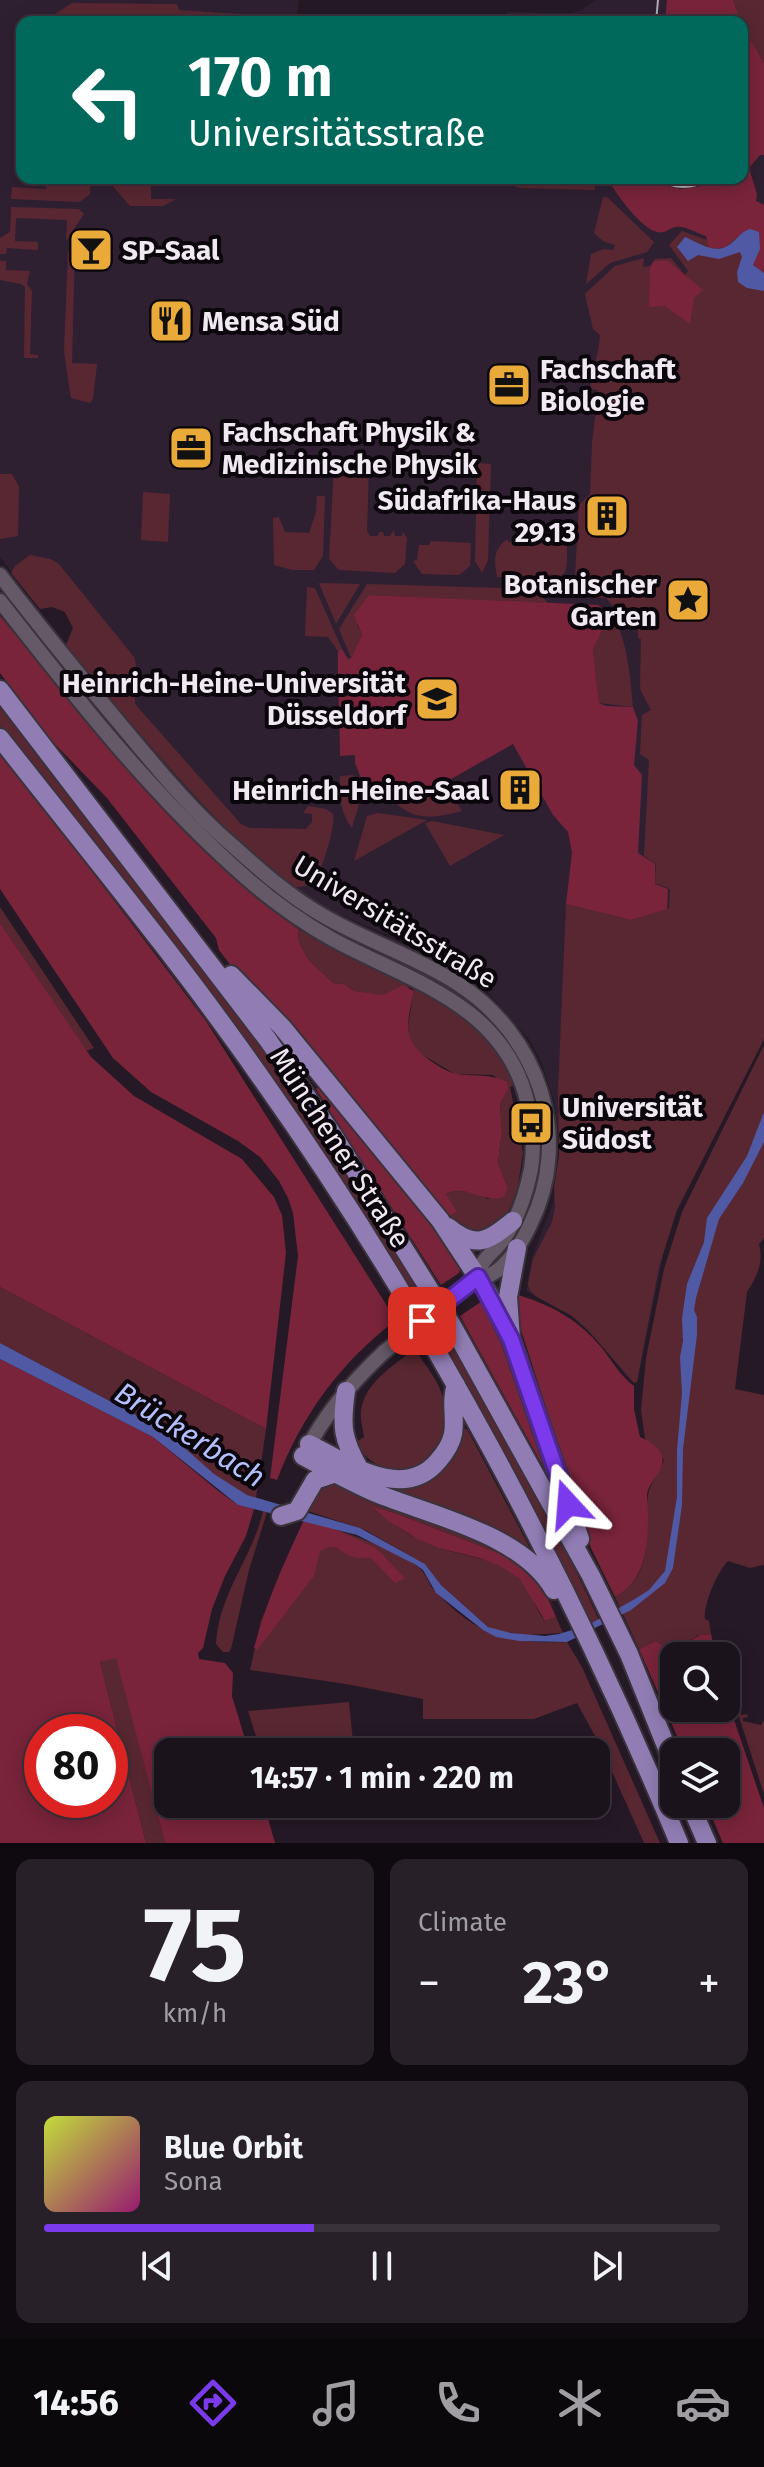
<!DOCTYPE html>
<meta charset="utf-8">
<style>
body{margin:0;font-family:"Fira Sans",sans-serif;background:#282029;color:#f1f3f6;height:100vh;display:flex;flex-direction:column;font-size:30px;white-space:nowrap}
*{box-sizing:border-box;margin:0}
p{font-size:26px;color:#a09ea3}
.icon{flex:none;width:44px;height:44px;fill:none;stroke:currentColor;stroke-width:2;stroke-linecap:round;stroke-linejoin:round}
.map{position:relative;height:1843px;overflow:hidden}
.side{display:flex;flex-direction:column;gap:16px;padding:16px;background:#0f0a0f;flex:1}
.side>*{flex:none}
.hud{position:absolute;left:16px;top:16px;width:732px;height:168px;border-radius:16px;box-shadow:0 4px 20px #0003,0 0 0 2px #39323b;background:#00695c;color:#fff;overflow:hidden}
.fabs{position:absolute;left:660px;top:1642px;display:grid;gap:16px}
.fabs a{display:grid;place-items:center;width:80px;height:80px;border-radius:16px;background:#1b131c;box-shadow:0 4px 20px #0003,0 0 0 2px #39323b;font-size:40px}
.speed{position:absolute;left:24px;top:1714px;display:flex;gap:16px;font-size:40px;font-weight:700;text-align:center}
.speed>*{display:grid;place-content:center;width:104px;height:104px;border-radius:50%;background:#1b131c;box-shadow:0 4px 20px #0003,0 0 0 2px #39323b;line-height:1}
.speed .limit{border:12px solid #d22;background:#fff;color:#111}
.pin{position:absolute;display:grid;place-items:center;width:68px;height:68px;color:#fff;margin:-34px;border-radius:16px;box-shadow:0 4px 12px #0006}
.me{position:absolute;width:88px;margin:-44px;rotate:341deg;stroke-linejoin:round;filter:drop-shadow(0 0 6px #0008)}
.turn{display:flex;align-items:center;gap:28px;height:168px;padding:0 40px;font-size:36px}
.turn .icon{width:104px;height:104px;stroke-width:2.5}
.turn b{display:block;font-size:56px;line-height:68px}
.big{font-size:60px;font-weight:700;line-height:1.1}
.side .tile{flex:1;display:flex;flex-direction:column;justify-content:center;gap:12px;min-width:0;padding:0 28px;border-radius:16px;background:#282029}
.side .dial{align-items:center;gap:0}
.dial b{font-size:104px;line-height:1}
.song{display:flex;align-items:center;gap:24px}
.cover{width:96px;height:96px;border-radius:12px;background:linear-gradient(135deg,hsl(70 70% 55%),hsl(320 70% 35%))}
.played{height:8px;border-radius:4px;background:linear-gradient(90deg,#7c3aed 40%,#39323b 40%)}
.keys{display:flex;justify-content:space-around;direction:ltr}
.heat{display:flex;justify-content:space-between;align-items:center;font-size:44px;direction:ltr}
.side .tiles{flex:1;display:grid;gap:16px;grid-template-columns:1fr 1fr}
.tile:last-child{grid-column:span 2}
.trip{position:absolute;left:154px;top:1738px;width:456px;height:80px;border-radius:16px;background:#1b131c;box-shadow:0 4px 20px #0003,0 0 0 2px #39323b;font-weight:700;line-height:80px;text-align:center}
.tabs{display:flex;height:128px;justify-content:space-around;align-items:center;background:#0b080b;color:#a09ea3}
.tabs .icon{width:56px;height:56px}
.tabs .on{color:#7c3aed}
.tabs b{font-size:36px;color:#f1f3f6}
.map>svg:first-child{display:block}
</style>
<div class="map">
<svg width="764" height="1843" viewBox="0 0 764 1843">
<rect width="100%" height="100%" fill="#241925"/>
<path fill="#2f2031" d="M0,0H299L296,22H22V178H742V26L764,63V1039L677,1210L667,1237L637,1382L634,1383L629,1379L600,1343L572,1316L526,1291L532,1257L553,1203L561,1156L554,1100L541,1061L529,1039L486,990L426,951L322,907L282,880L236,839L153,753L66,645L73,628L65,612L52,607L40,609L0,557Z
M596,0H733L741,22H506L507,12L570,13L579,11Z"/>
<path fill="#592732" d="M733,0H764V63L745,34Z
M72,3L177,4L179,10L240,14L238,22H50V17Z
M46,178L91,179L90,194L80,202L11,199L12,187L46,189Z
M112,178H151V199H176L163,206H130L110,183Z
M508,178H595V190L519,188L512,185Z
M603,197H607L654,242L647,252L610,263L586,284L591,254L604,249L613,250L615,245L603,241L594,233Z
M11,207L79,209L84,214L66,241L67,220L16,218L15,241L38,242V250L7,248L6,254H0V238L10,232Z
M682,231L710,241L764,232V1039L677,1210L659,1267L637,1382L634,1383L587,1329L572,1316L537,1297L530,1291L528,1284L533,1259L552,1222L555,1207L554,1188L559,1155L558,1090L566,904L631,920L669,908L670,889L655,883L656,864L644,856L649,760L640,754L642,715L651,710L640,689L641,639L638,638V619L632,618L628,612L621,615L606,598L558,597L552,591L569,584L575,576L579,505L590,494L592,443L598,390L590,389C592,368 599,355 600,335L593,329L585,294L615,266L644,258L643,267L650,266L655,259L671,258L685,275L688,271L669,245Z
M80,232L78,246L75,247L72,363L97,364L93,399L90,403L71,398L64,352L68,253Z
M0,261H6V270L30,271L27,284L32,291L30,354L38,355V358H24L25,287L21,284L0,280Z
M477,463L491,464L488,560L482,573L475,561Z
M334,467L369,468L367,531L370,536H378L379,532H383L384,536H390L394,530L395,536H402L403,532L407,538L405,564L395,573L339,570L329,559Z
M0,474H12L19,487L18,536L0,539Z
M143,492L170,494L168,542L141,540Z
M317,496H325L323,556L314,570H292L274,565L273,518L279,517L285,532L309,533L316,512Z
M507,539L508,542L567,541V564L565,572L559,578L497,577C494,560 493,550 507,539Z
M431,541L471,543L470,566L459,575L422,574L413,561L417,560L419,545H429Z
M30,555L50,559L58,563L134,657L136,664L135,704L241,824L250,828L306,829L312,822V814L303,813L308,806L326,809L333,814C336,825 321,876 312,883C307,887 299,887 292,887C262,867 236,839 211,813C160,759 113,703 66,645L73,628L65,612L52,607L40,609L11,573L15,566Z
M319,583L360,584L336,624Z
M367,584L534,589L549,604L369,595L357,625L362,635L351,658L339,629Z
M307,587L315,588L342,649L338,651L328,637L305,636Z
M610,615C627,630 631,685 633,707L599,703L593,649Z
M0,707L253,1032L331,1145L427,1298L418,1305L163,933L0,726Z
M353,775L364,799L359,804L352,828C340,812 339,795 340,776Z
M448,790L462,811C433,818 416,822 393,801V795Z
M378,813L427,820L354,861L367,816Z
M432,821L504,835L450,866L425,823Z
M0,907L94,1048L86,1051L0,923Z
M330,926L444,981L488,1012L527,1064L543,1119L542,1172L526,1222L495,1264L492,1259L501,1249L538,1141L501,1037L330,931Z
M298,929C330,946 361,961 393,976C411,985 433,993 449,1004C477,1023 506,1053 513,1086L510,1087L523,1153L517,1191L509,1210L496,1227L471,1234L446,1217V1194C458,1187 476,1193 488,1199L508,1188L498,1163L502,1131L500,1104L508,1090L493,1075L455,1074L416,1051L410,1042L408,1026L414,990L410,987L383,996L354,991L344,984L333,983L308,959L299,942Z
M764,1045V1238L759,1244C764,1262 757,1277 747,1292L735,1389L764,1395V1565L750,1568L728,1561C718,1570 703,1605 705,1619L709,1621L711,1634L699,1635L672,1651L656,1641L639,1649L615,1597C656,1574 644,1534 648,1495C649,1486 660,1470 664,1460L645,1439L641,1410L646,1358L664,1269L682,1212Z
M0,1287L266,1429L256,1498C216,1487 186,1446 153,1424L0,1343Z
M444,1326C497,1423 553,1519 599,1620L588,1625L434,1333Z
M415,1349C427,1369 442,1383 445,1408C452,1466 389,1495 355,1443L364,1437C363,1428 360,1420 361,1411C364,1383 395,1364 415,1349Z
M467,1429L532,1552L521,1544L385,1490L387,1485L401,1487L460,1430Z
M322,1481L342,1484L510,1552C533,1569 545,1586 556,1612L539,1580L512,1558L392,1512L373,1508C392,1525 414,1539 437,1547C465,1557 497,1558 519,1578C532,1590 534,1608 545,1621L556,1617L563,1633L526,1635L500,1631L488,1627L441,1585L425,1564L365,1530L308,1511L317,1491L323,1487Z
M263,1511L267,1512L249,1570L231,1649L229,1652H223L216,1644C219,1592 253,1557 263,1511Z
M304,1520C344,1531 382,1544 417,1566C426,1572 428,1584 435,1591C477,1636 508,1644 567,1642L582,1667L660,1843H644L600,1745L577,1703L534,1719H423V1699L346,1684L250,1670L261,1621Z
M117,1657L165,1843H146L100,1662Z
M730,1679L735,1690L740,1689L741,1692L735,1694L741,1715L747,1714L748,1717L743,1718V1721L761,1725L764,1720V1794L728,1683Z
M349,1702L354,1752H261L248,1711Z"/>
<path fill="#79243b" fill-rule="evenodd" d="M667,0H733L741,22H665Z
M742,26L764,63V155H760L749,168L757,194L756,201L764,205V273L753,264L760,249L738,236L726,247L709,249L706,236C697,233 684,225 675,227C668,229 665,234 657,232C642,229 616,194 609,181V178H654L663,185L681,189L702,186L715,178H742Z
M655,261H668L703,290L694,298L690,324L665,306L649,307L650,267Z
M369,595L598,605L610,615L593,649L599,703L606,706L633,707L638,721L634,765L642,775L638,853L655,864V884L668,889L667,909L631,920L566,904L572,853L568,832L553,815L513,744L444,783L448,790L381,796L367,793L355,763V755L340,756C340,720 337,687 338,651L342,649L348,659L351,658L362,635L354,615Z
M0,616C93,726 181,844 298,929L299,942L308,959L333,983L344,984L354,991L383,995L403,985L414,991C408,1021 400,1038 428,1059C436,1065 447,1072 457,1074C475,1077 489,1073 507,1082L508,1090L500,1104L502,1131L498,1163L508,1188L504,1197C499,1198 495,1199 490,1198C476,1197 461,1185 446,1194L457,1212L446,1217L235,971L219,950L216,938L107,798L53,742L0,673Z
M0,751L206,1021L396,1320C340,1363 302,1415 277,1480L270,1478L298,1256L293,1213L288,1198L279,1181L260,1157L238,1141L151,1092L113,1058L0,889Z
M0,923L91,1057L134,1096L242,1159L274,1197L282,1215L286,1253L266,1429L0,1287Z
M319,1086L458,1255L461,1265L459,1273L441,1285L316,1089Z
M514,1294C548,1303 578,1319 601,1347C612,1360 620,1376 634,1386V1409L640,1437C649,1441 661,1447 662,1457C665,1470 652,1479 648,1490C646,1495 648,1504 648,1509C648,1543 648,1579 615,1597L591,1548L513,1305Z
M485,1299L554,1486L460,1316Z
M0,1359L153,1437L217,1490L238,1505L254,1509L246,1536L225,1576L212,1609L203,1648L198,1653L199,1659L225,1663L233,1673L232,1696L249,1752H168V1804H264L275,1843H165L116,1658L100,1662L146,1843H0ZM42,1732H110V1800H42Z
M372,1507L392,1512L512,1558C535,1573 546,1592 556,1617L545,1621L520,1579L500,1566L479,1558L439,1548L419,1540L388,1521Z
M304,1520L330,1527L376,1548L405,1578L395,1583L371,1558C364,1558 356,1559 350,1556C335,1549 339,1542 320,1551L314,1576L257,1650L254,1648C266,1603 284,1562 304,1520Z
M711,1634L716,1656H674V1708H726V1696L764,1808V1843H723L706,1804H726V1752H684L639,1649L656,1641L672,1651L700,1635Z"/>
<path fill="#5059a3" d="M750,229L759,232L760,249L753,265L764,273V291L747,288L738,282L737,272L742,257L740,252L719,259L698,255L688,261L677,247L685,237C700,243 714,255 729,245C737,240 740,232 750,229Z
M764,1112V1142L743,1183L719,1219L696,1298L694,1310L697,1317V1335L683,1449L682,1505L673,1568L665,1583L631,1610L567,1642L519,1641L496,1637L483,1630L436,1593L423,1570L416,1565L357,1535L238,1505L153,1437L0,1359V1343L153,1424L172,1437L214,1474L247,1495L360,1528L425,1564L441,1585L488,1627L511,1633L545,1636L559,1634L588,1625L635,1599L649,1590L665,1571L677,1497V1450L682,1393L680,1357L683,1341L682,1318L687,1284L704,1242L707,1218L747,1156Z"/>
<g fill="none" stroke-linecap="round" stroke-linejoin="round">
<g stroke="#3a333b" stroke-width="18">
<path id="tertiary" d="M0,575C39,626 80,676 121,725C156,767 191,810 232,845C260,870 289,896 322,915C366,941 415,956 457,983C538,1035 574,1136 530,1225C521,1244 501,1279 478,1277
M0,601C75,697 152,795 244,876C271,900 300,921 332,939C407,980 501,1003 526,1097C532,1120 535,1145 531,1169C526,1194 517,1221 502,1241C496,1249 487,1256 482,1264C479,1270 479,1275 474,1280C465,1290 452,1298 442,1306
M306,1451C325,1414 354,1380 384,1352"/>
</g>
<g stroke="#3a333b" stroke-width="22">
<path id="trunk" d="M0,690L268,1040L333,1135L453,1327L591,1576L629,1654L674,1766
M0,738C87,849 178,959 259,1075C427,1311 568,1576 679,1843
M231,975L282,1027L440,1220L488,1293L511,1339
M448,1227C476,1250 488,1241 513,1221
M517,1248L508,1297L511,1339L580,1539
M346,1391C341,1426 342,1439 360,1470
M309,1444C346,1462 403,1503 438,1461C445,1453 451,1444 453,1434C456,1417 450,1402 456,1385
M303,1456C327,1469 351,1482 376,1493C432,1516 522,1534 554,1590
M281,1516L297,1511L315,1480L336,1473
M690,1804L707,1843"/>
</g>
<use href="#tertiary" stroke="#655967" stroke-width="14"/>
<use href="#trunk" stroke="#917db4" stroke-width="18"/>
<path stroke="#b2aab3" stroke-width="2" d="M656,22L658,0
M657,178C675,191 694,189 712,178"/>
<g stroke="#3a333b" stroke-width="18" stroke-linecap="butt">
<path id="tertiary-bridge" d="M384,1352L442,1306"/>
</g>
<use href="#tertiary-bridge" stroke="#655967" stroke-width="14"/>
</g>
<g fill="none" stroke-linecap="round" stroke-linejoin="round">
<g stroke="#51269a" stroke-width="20">
<path id="route" d="M422,1321L478,1277L511,1339L568,1504"/>
</g>
<use href="#route" stroke="#7c3aed" stroke-width="14"/>
</g>
<defs>
<g id="bar-square" transform="scale(2.3)"><rect x="-9" y="-9" width="18" height="18" rx="4" fill="#eaaa39" stroke="#0a060b"/><path d="M-6-5H6L.8 .8V4.5H3.5V6h-7V4.5H-.8V.8Z" fill="#111"/></g>
<g id="restaurant-square" transform="scale(2.3)"><rect x="-9" y="-9" width="18" height="18" rx="4" fill="#eaaa39" stroke="#0a060b"/><path d="M-5-6h1v4h1v-4h1v4h1v-4h1v5L-1.5 .5V6h-2V.5L-5-1ZM5-6V6H3V1.5H1.5Q1.5-4 5-6Z" fill="#111"/></g>
<g id="office-square" transform="scale(2.3)"><rect x="-9" y="-9" width="18" height="18" rx="4" fill="#eaaa39" stroke="#0a060b"/><path d="M-6-3h4V-5.5h4V-3h4V5H-6ZM-1-4.5V-3h2v-1.5ZM-6 0V1H6V0Z" fill="#111"/></g>
<g id="building-square" transform="scale(2.3)"><rect x="-9" y="-9" width="18" height="18" rx="4" fill="#eaaa39" stroke="#0a060b"/><path d="M-4-6H4V6H1V3H-1V6H-4ZM-2.5-4.3h1.7v1.8h-1.7ZM.8-4.3h1.7v1.8H.8ZM-2.5-1h1.7V.8h-1.7ZM.8-1h1.7V.8H.8Z" fill="#111"/></g>
<g id="sight-square" transform="scale(2.3)"><rect x="-9" y="-9" width="18" height="18" rx="4" fill="#eaaa39" stroke="#0a060b"/><path d="M0-6L1.8-2.2L6-1.7L2.9 1.2L3.7 5.4L0 3.3L-3.7 5.4L-2.9 1.2L-6-1.7L-1.8-2.2Z" fill="#111"/></g>
<g id="university-square" transform="scale(2.3)"><rect x="-9" y="-9" width="18" height="18" rx="4" fill="#eaaa39" stroke="#0a060b"/><path d="M0-5L7-2L0 1L-7-2ZM-4 1L0 2.5L4 1V4Q0 6-4 4Z" fill="#111"/></g>
<g id="bus-square" transform="scale(2.3)"><rect x="-9" y="-9" width="18" height="18" rx="4" fill="#eaaa39" stroke="#0a060b"/><path d="M-5-6H5V4H4V6H2V4H-2V6H-4V4H-5ZM-3.5-4V0h7V-4ZM-3.5 1.2v1.5H-2V1.2ZM2 1.2v1.5H3.5V1.2Z" fill="#111"/></g>
</defs>
<g fill-rule="evenodd">
<use href="#bar-square" x="91" y="250"/>
<use href="#restaurant-square" x="171" y="321"/>
<use href="#office-square" x="509" y="385"/>
<use href="#office-square" x="191" y="448"/>
<use href="#building-square" x="607" y="516"/>
<use href="#sight-square" x="688" y="600"/>
<use href="#university-square" x="437" y="699"/>
<use href="#building-square" x="520" y="790"/>
<use href="#bus-square" x="531" y="1123"/>
</g>
<g text-anchor="middle" dominant-baseline="central" stroke-width="8" stroke-linejoin="round" paint-order="stroke">
<g font-size="28" font-weight="bold" fill="#f0e9f1" stroke="#0a060b" text-anchor="start">
<text x="122" y="250">SP-Saal</text>
<text x="202" y="321">Mensa Süd</text>
<text x="540" y="369">Fachschaft<tspan x="540" dy="32">Biologie</tspan></text>
<text x="222" y="432">Fachschaft Physik &amp;<tspan x="222" dy="32">Medizinische Physik</tspan></text>
<text x="576" y="500" text-anchor="end">Südafrika-Haus<tspan x="576" dy="32">29.13</tspan></text>
<text x="657" y="584" text-anchor="end">Botanischer<tspan x="657" dy="32">Garten</tspan></text>
<text x="406" y="683" text-anchor="end">Heinrich-Heine-Universität<tspan x="406" dy="32">Düsseldorf</tspan></text>
<text x="489" y="790" text-anchor="end">Heinrich-Heine-Saal</text>
<text x="562" y="1107">Universität<tspan x="562" dy="32">Südost</tspan></text>
</g>
<g font-size="28" fill="#f0e9f1" stroke="#0a060b">
<text transform="translate(395 922) rotate(31)">Universitätsstraße</text>
<text transform="translate(340 1148) rotate(57)">Münchener Straße</text>
</g>
<g font-size="30" font-style="italic" fill="#b4c0fe" stroke="#0a060b">
<text transform="translate(190 1435) rotate(32)">Brückerbach</text>
</g>
</g>
</svg>
<div class="fabs">
<a><svg class="icon" aria-label="search" viewBox="0 0 24 24"><circle cx="10" cy="10" r="6"/><path d="M15 15l6 6"/></svg></a>
<a><svg class="icon" aria-label="layers" viewBox="0 0 24 24"><path d="M12 4l9 5-9 5-9-5zM3 14l9 5 9-5"/></svg></a>
</div>
<div class="speed"><div class="limit">80</div></div>
<div class="pin" style="left:422px;top:1321px;background:#d93025"><svg class="icon" aria-label="arrive" viewBox="0 0 24 24"><path d="M6 21V4h12l-3 4 3 4H6"/></svg></div>
<svg class="me" style="left:568px;top:1504px" viewBox="-20 -20 40 40"><path d="M0-17L14 15 0 8-14 15z" fill="#7c3aed" stroke="#fff" stroke-width="4"/></svg>
<div class="trip">14:57 · 1 min · 220 m</div>
<div class="hud">
<div class="turn"><svg class="icon" aria-label="left" viewBox="0 0 24 24"><path d="M17 20v-9H6M10 6l-5 5 5 5"/></svg><div><b>170 m</b>Universitätsstraße</div></div>
</div>
</div>
<section class="side">
<div class="tiles">
<div class="tile dial"><b>75</b><p>km/h</p></div>
<div class="tile"><p>Climate</p>
<div class="heat"><a>−</a><b class="big">23°</b><a>+</a></div>
</div>
<div class="tile">
<div class="song"><i class="cover"></i><div><b>Blue Orbit</b><p>Sona</p></div></div>
<div class="played"></div>
<div class="keys"><svg class="icon" aria-label="previous" viewBox="0 0 24 24"><path d="M18 5L8 12l10 7zM5 5v14"/></svg><svg class="icon" aria-label="pause" viewBox="0 0 24 24"><path d="M8 5v14M16 5v14"/></svg><svg class="icon" aria-label="next" viewBox="0 0 24 24"><path d="M6 5l10 7-10 7zM19 5v14"/></svg></div>
</div>
</div>
</section>
<nav class="tabs">
<b>14:56</b>
<svg class="icon on" aria-label="directions" viewBox="0 0 24 24"><path d="M12 3l9 9-9 9-9-9zM9 14v-3h6M13 9l2 2-2 2"/></svg>
<svg class="icon" aria-label="music" viewBox="0 0 24 24"><path d="M9 18V5l10-2v13"/><circle cx="6" cy="18" r="3"/><circle cx="16" cy="16" r="3"/></svg>
<svg class="icon" aria-label="phone" viewBox="0 0 24 24"><path d="M5 4h4l2 5-3 2q2 4 5 5l2-3 5 2v4C11 20 4 13 5 4z"/></svg>
<svg class="icon" aria-label="climate" viewBox="0 0 24 24"><path d="M12 3v18M4 7l16 10M4 17L20 7"/></svg>
<svg class="icon" aria-label="car" viewBox="0 0 24 24"><path d="M5 17H2v-5l4-1 3-4h7l3 4 3 1v5h-3M9 17h6M6 11h13"/><circle cx="7" cy="17" r="2"/><circle cx="17" cy="17" r="2"/></svg>
</nav>
